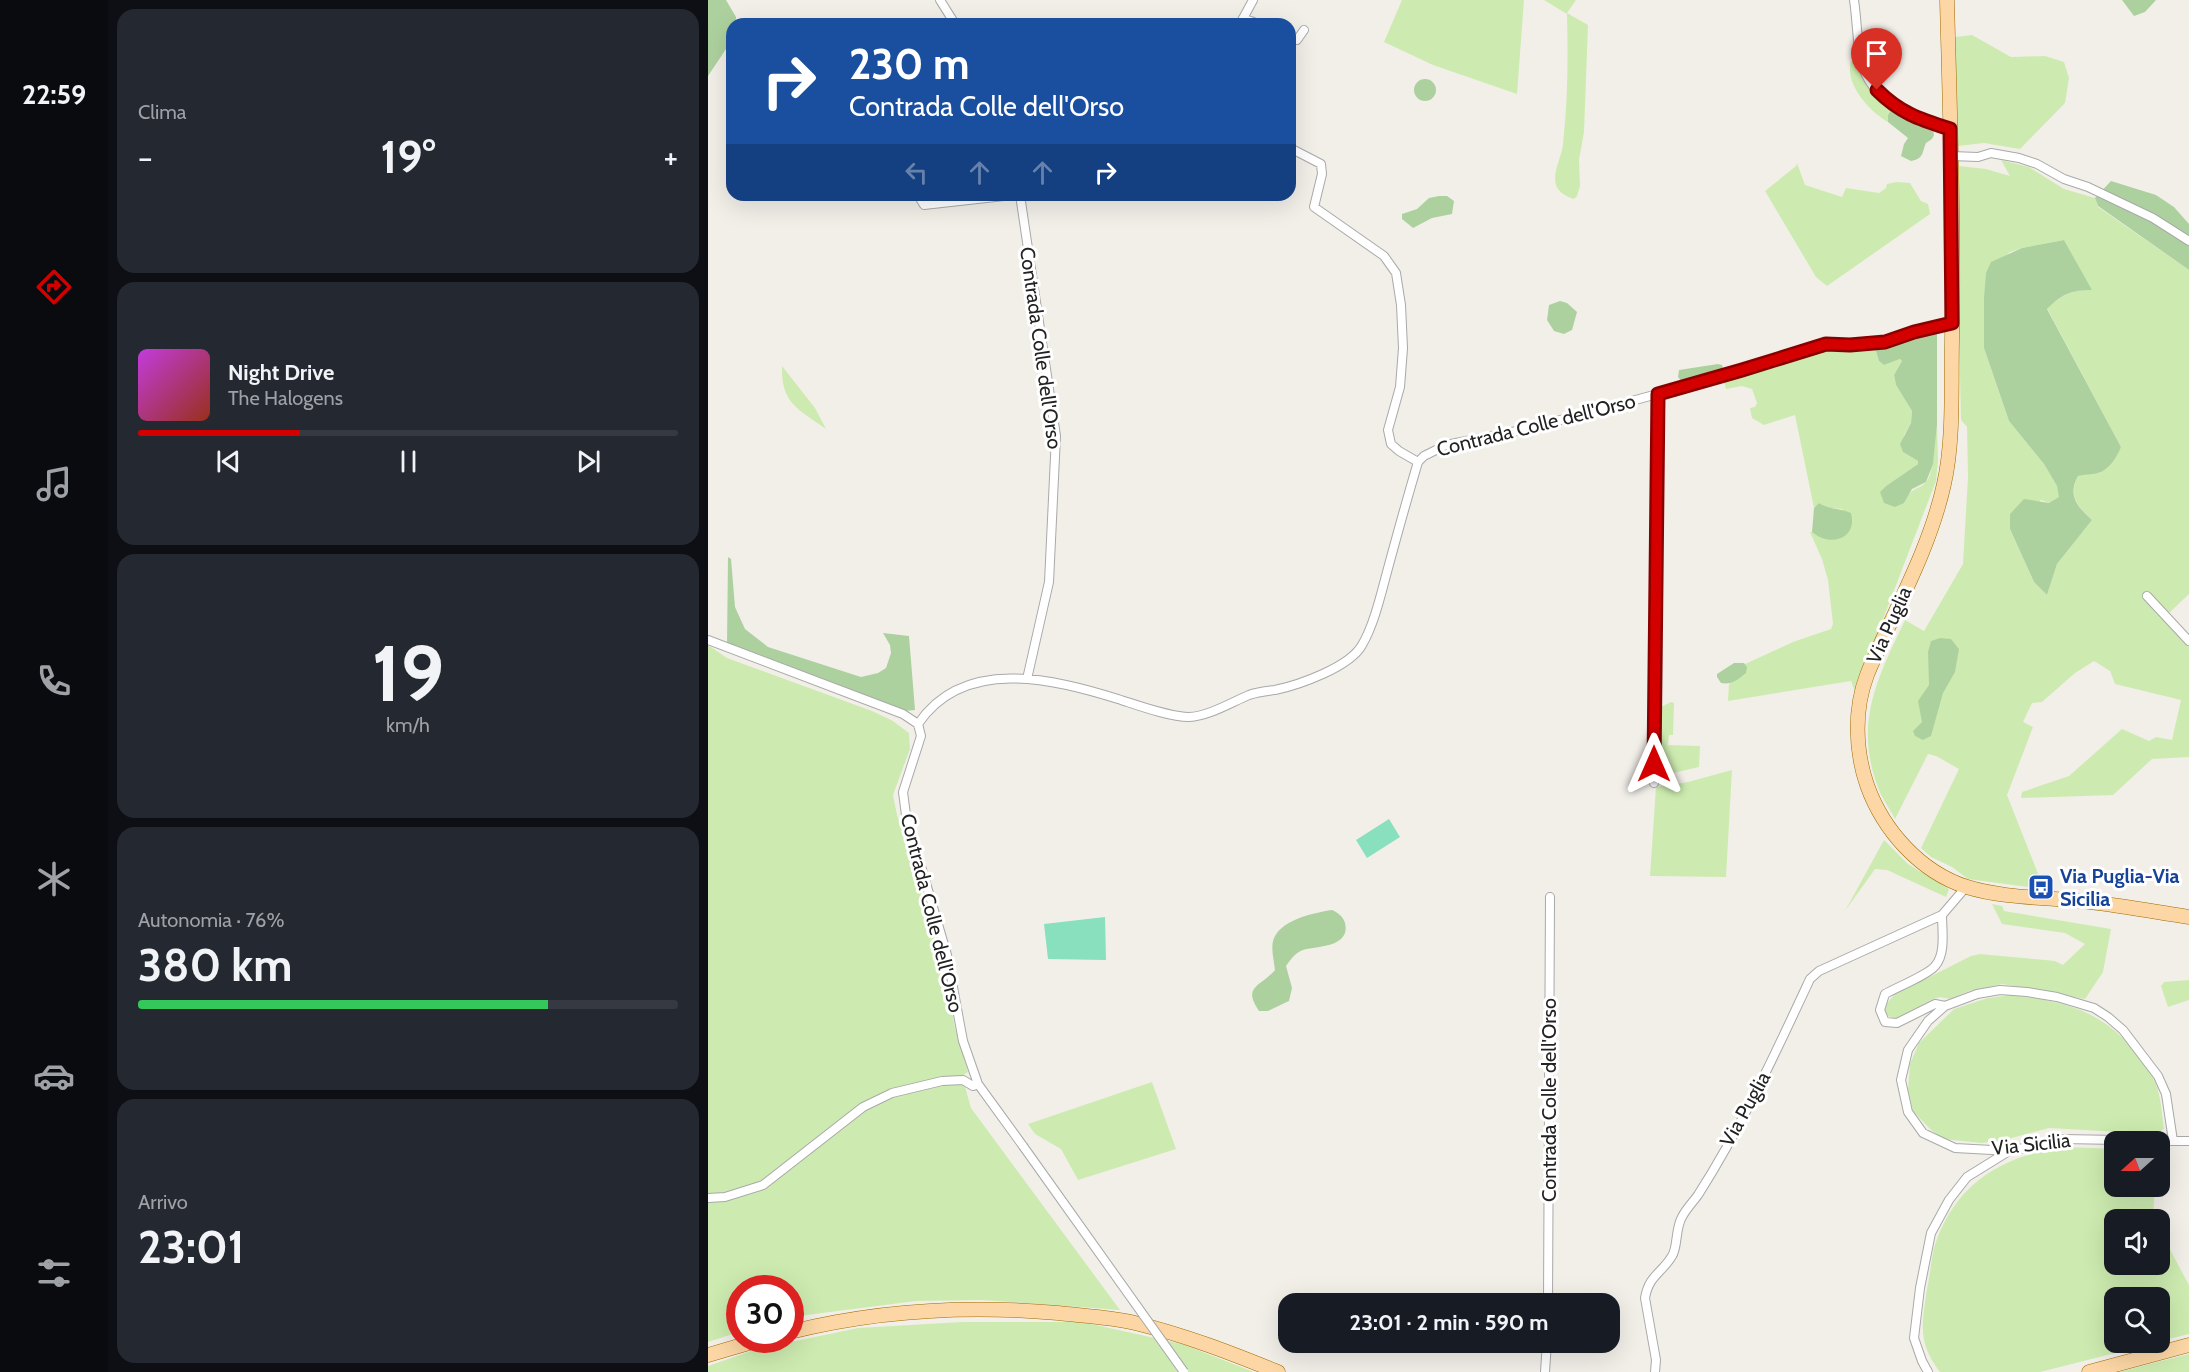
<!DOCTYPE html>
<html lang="it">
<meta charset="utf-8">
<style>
body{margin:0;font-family:Cabin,sans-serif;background:#242831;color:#f1f3f6;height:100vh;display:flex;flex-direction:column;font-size:22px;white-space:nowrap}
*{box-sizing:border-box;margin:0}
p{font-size:20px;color:#9ea1a6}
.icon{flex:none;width:33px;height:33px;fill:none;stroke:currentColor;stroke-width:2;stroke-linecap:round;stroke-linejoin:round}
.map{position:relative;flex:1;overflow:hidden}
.panel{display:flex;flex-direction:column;gap:9px;padding:9px;background:#0d0f14;width:600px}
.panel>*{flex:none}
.banner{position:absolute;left:18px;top:18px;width:570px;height:183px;border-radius:18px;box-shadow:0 6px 24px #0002;background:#1a4fa0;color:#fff;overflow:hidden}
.needle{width:39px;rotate:249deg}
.controls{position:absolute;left:1396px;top:1131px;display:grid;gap:12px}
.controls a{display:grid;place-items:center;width:66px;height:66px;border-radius:12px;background:#171b24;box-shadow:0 6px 24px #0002;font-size:30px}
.speed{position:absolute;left:18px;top:1275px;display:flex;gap:12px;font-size:30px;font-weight:700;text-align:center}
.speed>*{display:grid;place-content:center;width:78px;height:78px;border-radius:50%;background:#171b24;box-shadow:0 6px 24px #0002;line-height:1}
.speed .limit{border:9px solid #d22;background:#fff;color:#111}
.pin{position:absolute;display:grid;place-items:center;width:51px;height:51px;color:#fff;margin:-62px -26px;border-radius:50% 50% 50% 0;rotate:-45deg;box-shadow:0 0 6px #0007}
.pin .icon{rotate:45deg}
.me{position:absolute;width:66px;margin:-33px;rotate:0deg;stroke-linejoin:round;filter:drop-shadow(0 0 4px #0008)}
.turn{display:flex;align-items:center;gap:21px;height:126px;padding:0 24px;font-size:27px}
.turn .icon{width:78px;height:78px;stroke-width:2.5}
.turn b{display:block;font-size:42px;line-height:51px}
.lanes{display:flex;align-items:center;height:57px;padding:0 24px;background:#0003;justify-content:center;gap:30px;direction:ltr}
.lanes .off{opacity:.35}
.big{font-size:45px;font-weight:700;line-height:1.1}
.panel .widget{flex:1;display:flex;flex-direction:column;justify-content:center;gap:9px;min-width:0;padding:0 21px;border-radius:18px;background:#242831}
.panel .dial{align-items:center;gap:0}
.dial b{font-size:78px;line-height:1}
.song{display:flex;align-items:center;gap:18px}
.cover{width:72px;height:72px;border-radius:9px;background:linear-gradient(135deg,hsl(290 70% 55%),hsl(10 70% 35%))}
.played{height:6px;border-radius:3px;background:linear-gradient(90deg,#d40000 30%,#363941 30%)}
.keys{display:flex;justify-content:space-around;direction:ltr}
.heat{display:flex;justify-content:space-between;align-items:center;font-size:33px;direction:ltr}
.charge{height:9px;border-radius:4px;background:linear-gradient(90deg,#34c759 76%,#363941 0)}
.trip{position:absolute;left:570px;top:1293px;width:342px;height:60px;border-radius:18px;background:#171b24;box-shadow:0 6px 24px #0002;font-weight:700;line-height:60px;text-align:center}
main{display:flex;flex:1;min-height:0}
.menu{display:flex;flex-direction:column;width:108px;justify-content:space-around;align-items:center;background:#090b0e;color:#9ea1a6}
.menu .icon{width:42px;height:42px}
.menu .selected{color:#d40000}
.menu b{font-size:27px;color:#f1f3f6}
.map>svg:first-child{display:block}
</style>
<main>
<nav class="menu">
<b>22:59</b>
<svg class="icon selected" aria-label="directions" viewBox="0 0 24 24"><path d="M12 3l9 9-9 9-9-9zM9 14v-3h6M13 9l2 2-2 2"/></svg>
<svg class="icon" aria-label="music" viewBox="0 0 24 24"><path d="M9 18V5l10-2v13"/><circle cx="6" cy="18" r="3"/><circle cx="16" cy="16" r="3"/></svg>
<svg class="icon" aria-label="phone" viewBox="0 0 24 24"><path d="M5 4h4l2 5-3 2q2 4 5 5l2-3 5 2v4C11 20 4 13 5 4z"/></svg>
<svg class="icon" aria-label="climate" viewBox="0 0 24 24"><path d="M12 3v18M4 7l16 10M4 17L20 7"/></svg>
<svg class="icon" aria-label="car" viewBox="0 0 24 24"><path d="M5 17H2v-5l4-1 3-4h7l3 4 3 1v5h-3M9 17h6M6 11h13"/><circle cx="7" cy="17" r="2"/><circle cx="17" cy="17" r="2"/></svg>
<svg class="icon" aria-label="filters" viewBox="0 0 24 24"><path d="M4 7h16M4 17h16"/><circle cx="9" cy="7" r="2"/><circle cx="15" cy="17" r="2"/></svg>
</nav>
<section class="panel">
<div class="widget"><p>Clima</p>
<div class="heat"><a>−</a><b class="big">19°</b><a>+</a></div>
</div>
<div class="widget">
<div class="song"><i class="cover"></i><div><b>Night Drive</b><p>The Halogens</p></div></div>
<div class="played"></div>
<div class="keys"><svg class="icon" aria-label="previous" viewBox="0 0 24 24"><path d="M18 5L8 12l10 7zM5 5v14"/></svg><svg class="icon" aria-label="pause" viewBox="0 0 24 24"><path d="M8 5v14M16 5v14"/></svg><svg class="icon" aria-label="next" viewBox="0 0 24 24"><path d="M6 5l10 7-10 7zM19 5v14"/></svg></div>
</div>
<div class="widget dial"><b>19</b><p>km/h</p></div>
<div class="widget"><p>Autonomia · 76%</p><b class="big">380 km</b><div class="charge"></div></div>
<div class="widget"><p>Arrivo</p><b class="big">23:01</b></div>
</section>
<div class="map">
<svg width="1481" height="1372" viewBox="0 0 1481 1372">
<rect width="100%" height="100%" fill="#f2efe9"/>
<path fill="#cdebb0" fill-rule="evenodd" d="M694,0H816L809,94L725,65L676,42Z
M836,0H868L859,13L880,25L876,132L871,160L872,186L869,196L866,199C859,197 850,192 848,185C844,172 854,157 855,144C860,101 860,57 859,14Z
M1264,35L1303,57L1337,56L1356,62L1361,78L1357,103L1312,149L1276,143L1250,146L1247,37Z
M1143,61H1148C1158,85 1163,93 1184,109L1180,115V122C1162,112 1136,84 1143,61Z
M1293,160L1321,167L1356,189L1387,198L1390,207L1481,270V594L1459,615L1481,638V757L1444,759L1405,795L1313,798L1314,792L1361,776L1414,729L1441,741L1448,737L1464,740L1473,700L1407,684L1402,671L1386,661L1367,673L1334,702L1324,703L1315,722L1325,727L1299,795L1336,889L1260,879L1244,867L1223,857L1213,848L1251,769L1228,756L1220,754L1187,819C1182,809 1175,800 1171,790C1145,724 1169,679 1197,620L1216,631L1255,564L1260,477L1259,427L1253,420L1250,288L1251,166L1278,169L1302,176ZM1356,240L1383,289C1362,291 1356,294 1339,308L1413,447L1391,473H1380L1370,476C1360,496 1370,507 1384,520L1349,564L1339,595L1326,582L1302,529L1333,500L1341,503L1352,497L1349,486L1336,464L1301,421L1276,348L1278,273L1302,252L1314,248Z
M1089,163L1097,185L1134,197L1138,188L1171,193L1178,188L1179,184L1188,182L1202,183L1213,201L1220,204L1222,214L1119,286L1108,277L1057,191L1088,166Z
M1171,346L1168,351L1171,361L1176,365L1192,359L1194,361L1186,375L1188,385L1204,411L1203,423L1196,435L1195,452L1210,461V464L1178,486L1173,492L1196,503C1204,485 1211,491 1219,481C1226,471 1227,438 1229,425L1230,461L1228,481L1147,692L1143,681L1020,701L1021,684L1038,673L1037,664L1085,642L1123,629L1125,624L1120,580L1114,559L1102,532H1104L1109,536L1135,509L1118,508L1111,503L1106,508L1087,415L1056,425L1044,418L1042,408L1047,407L1049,403L1044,389L1034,386L1018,389L1016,381L1091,356L1118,350Z
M74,366L107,408L118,429C90,409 73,404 74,366Z
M0,645L19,658L164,711L185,721L201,733L202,749L185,795L189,815L235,965L247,1028L260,1072L254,1076L263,1108L412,1310L274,1300L208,1301L83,1317L82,1288H32L31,1332L0,1342Z
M963,702L966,703L965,735H961L960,745L992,746L991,767L961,774L948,769V713L951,708Z
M1024,770L1018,877L942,876L948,787L980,782Z
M1176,840L1200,864L1241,889L1238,897L1179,870L1167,869L1137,911Z
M1284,904L1294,906L1296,911L1403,929L1395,972L1377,999L1294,984L1261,991L1242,999L1232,997L1223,1000L1192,1017L1184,1019L1178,1014L1176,1007L1186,995L1263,956L1272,954L1347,961L1355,965L1377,944L1357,933L1294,924Z
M1481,980V1000L1460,1007L1453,986L1456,982Z
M1303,995C1353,1001 1391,1009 1425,1049C1434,1060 1443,1071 1448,1084C1453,1098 1454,1114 1456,1129L1447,1134L1341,1128L1296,1140L1274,1143L1235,1139L1222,1129L1205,1111L1200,1090L1202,1064L1211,1043L1246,1009L1280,998Z
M444,1082L468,1149L370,1180L353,1149L327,1134L320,1124Z
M1360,1147L1407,1149V1186L1447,1187L1445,1216L1447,1219L1407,1220V1264H1452V1231L1481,1285V1334L1452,1341V1298H1407V1342L1447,1343L1332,1372H1232C1209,1343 1214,1323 1219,1289C1222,1276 1223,1261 1226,1248C1246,1183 1296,1154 1360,1147Z
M254,1322H374L474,1344L546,1372H0V1366L49,1349L150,1328Z
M1481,1354V1372H1411Z"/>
<path fill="#add19e" d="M0,0H18L28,17V24H24V40L0,76Z
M1414,0H1448L1437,12L1426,16Z
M706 90a11 11 0 1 1 22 0a11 11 0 1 1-22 0Z
M1184,109L1225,130L1226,135L1224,139L1218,143C1214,152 1216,159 1203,161L1193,156L1196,144L1200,138L1180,122V115Z
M1403,181L1448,195L1466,207L1481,224V270L1390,206L1387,198Z
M731,196H739L746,201L744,214L724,218L705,228L694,219V214L709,209L721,198Z
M1356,240L1384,290C1363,290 1354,294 1339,309L1413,447C1409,457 1401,470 1390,473C1383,475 1377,474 1370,476C1359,496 1370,507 1384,520L1349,564L1339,595L1326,582L1302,529V514L1316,499L1341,503L1351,497L1349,486L1336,464L1301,421L1276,348V298L1278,273L1283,262L1314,248Z
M852,301L859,303L869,312L864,330L856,334L846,331L839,320L841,305Z
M1229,331V425L1225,464L1218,482L1204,489L1196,503L1187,507L1176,503L1172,492L1178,486L1210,464V461L1195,452L1192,444L1203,423L1204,411L1188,385L1186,375L1194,361L1192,359L1176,365L1171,361L1168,351L1171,346L1192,343Z
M1010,364L1014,365L1016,372L974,382L970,377L971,370Z
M1111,503C1122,510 1133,508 1143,513C1150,540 1121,547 1104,532L1106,508Z
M20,557L23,559L27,607L37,629L60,647L153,677L170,673L178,668L183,653L182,645L175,633L201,636L207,710L197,711L19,644Z
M1232,638L1243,639L1251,649L1247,672L1235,693L1223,736L1215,740L1207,736L1205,731L1214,722L1210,701L1221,685L1220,652L1223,641Z
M1026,663H1036L1039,667L1038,673C1029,680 1024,685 1013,683L1009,677V674Z
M624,910C629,912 635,916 637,923C643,948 608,946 595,950C587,953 583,959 578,966L584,988L581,1001L560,1011H551C534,986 552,987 567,970C566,961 563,950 565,941C571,920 605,913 624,910Z"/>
<path fill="#88e0be" d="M681,819L692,837L659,858L648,840Z
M397,917L398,960L340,959L336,924Z"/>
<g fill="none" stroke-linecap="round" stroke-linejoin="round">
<g stroke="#a9a9a9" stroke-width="10">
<path id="minor" d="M232,0L247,24
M1146,0C1149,20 1149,41 1153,61C1163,102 1205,118 1242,128
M535,18L550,24
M532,24L545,0
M582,37L589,40L596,30
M582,148L613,164L614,174L606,207L676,256L688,273L693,305L695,348L692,387L680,430L683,444L691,451L710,462
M1243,156L1270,157L1283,153L1311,158L1329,164L1356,179L1380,187L1445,218L1481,241
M210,195L216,205L305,195
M312,195L348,436L341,582L319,679
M1439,596L1481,641
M0,640L195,714L210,724
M946,783L950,394
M1234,915C1234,930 1238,954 1227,966C1220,975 1189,987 1177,994L1172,1010L1177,1022L1189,1023L1227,1004L1237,1006
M1465,1141L1458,1094L1450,1076L1415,1030L1400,1017L1386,1008L1349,997L1319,992L1292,990L1269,994L1237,1006L1220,1021L1200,1050L1193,1080L1200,1112L1215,1133L1247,1148L1302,1151L1355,1139L1465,1141H1481
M315,1146L270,1084L255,1041L239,955L198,815L195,792L213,736L210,724C256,656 345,679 410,699C429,705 461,717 481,717C501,716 522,703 541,695C549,692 558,691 567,690C591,685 642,667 654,645C666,625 673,594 679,572C689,535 699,499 710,462L716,456L738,445L809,431L876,414L1034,371L1118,343L1142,345L1177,342L1206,332L1244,323
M0,1198L17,1197L55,1185L155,1107L184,1093L234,1081L255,1080L265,1086L270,1084
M840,1304L842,897
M837,1372L839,1342
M947,1372L948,1360L937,1298C941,1275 954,1273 964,1256C970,1247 967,1229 974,1217C978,1209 985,1202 990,1195C1034,1126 1068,1052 1102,979L1111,971L1234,915L1258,887
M1220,1372L1214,1361L1206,1338L1212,1288L1223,1233L1241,1200L1259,1177L1301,1151"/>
</g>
<g stroke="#a06b00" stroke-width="15">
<path id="primary" d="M1239,0C1242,114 1246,228 1244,342C1243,387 1246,440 1236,484C1224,539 1197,591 1173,643C1169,653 1163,664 1159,675C1146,709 1147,750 1159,785C1175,830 1212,872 1259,887C1298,899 1342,897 1382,902C1415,906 1448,912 1481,917
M82,1332C170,1310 260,1305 350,1313C376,1316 402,1317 427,1323C477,1335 523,1353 570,1372
M0,1355L51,1340
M1381,1372L1481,1345"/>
</g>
<use href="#minor" stroke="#fff" stroke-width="8"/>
<use href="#primary" stroke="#fcd6a4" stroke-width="14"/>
<g stroke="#a9a9a9" stroke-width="10" stroke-linecap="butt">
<path id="minor-bridge" d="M315,1146L476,1372"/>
</g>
<use href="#minor-bridge" stroke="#fff" stroke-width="8"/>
</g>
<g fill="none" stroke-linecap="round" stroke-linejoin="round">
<g stroke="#8a0000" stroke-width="15">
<path id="route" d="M946,764L950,394L1034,370L1118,344L1142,345L1177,342L1206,332L1244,323L1242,129C1211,119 1192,113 1169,90"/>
</g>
<use href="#route" stroke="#d40000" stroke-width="10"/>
</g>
<defs>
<g id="bus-square" transform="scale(1.35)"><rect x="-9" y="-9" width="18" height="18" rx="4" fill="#1a4fb4" stroke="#fff"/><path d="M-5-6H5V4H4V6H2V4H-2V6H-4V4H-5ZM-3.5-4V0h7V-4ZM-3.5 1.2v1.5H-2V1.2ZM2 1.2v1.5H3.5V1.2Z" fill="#fff"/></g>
</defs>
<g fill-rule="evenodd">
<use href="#bus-square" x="1333" y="887"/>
</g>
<g text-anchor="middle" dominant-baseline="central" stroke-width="6" stroke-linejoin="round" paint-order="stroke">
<g font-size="20" fill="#222" stroke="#fff">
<text transform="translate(333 348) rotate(82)">Contrada Colle dell'Orso</text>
<text transform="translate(828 425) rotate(-14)">Contrada Colle dell'Orso</text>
<text transform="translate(1181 625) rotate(-66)">Via Puglia</text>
<text transform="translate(224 913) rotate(76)">Contrada Colle dell'Orso</text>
<text transform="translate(841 1100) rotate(-90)">Contrada Colle dell'Orso</text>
<text transform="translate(1037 1109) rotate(-61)">Via Puglia</text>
<text transform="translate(1323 1144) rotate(-6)">Via Sicilia</text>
</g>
<g font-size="20" font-weight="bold" fill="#164399" stroke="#fff" text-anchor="start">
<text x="1352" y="876">Via Puglia-Via<tspan x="1352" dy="23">Sicilia</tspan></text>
</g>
</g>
</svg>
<div class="controls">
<a><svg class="needle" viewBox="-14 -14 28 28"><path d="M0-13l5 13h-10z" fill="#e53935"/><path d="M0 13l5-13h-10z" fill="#9ea1a6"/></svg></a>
<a><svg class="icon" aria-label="sound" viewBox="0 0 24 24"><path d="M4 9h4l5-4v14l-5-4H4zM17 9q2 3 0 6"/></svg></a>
<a><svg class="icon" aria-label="search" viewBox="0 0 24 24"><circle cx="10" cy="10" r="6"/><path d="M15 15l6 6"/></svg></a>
</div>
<div class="speed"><div class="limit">30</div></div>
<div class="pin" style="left:1169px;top:90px;background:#d93025"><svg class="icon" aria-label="arrive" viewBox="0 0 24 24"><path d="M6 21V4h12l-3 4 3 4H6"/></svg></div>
<svg class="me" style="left:946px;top:764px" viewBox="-20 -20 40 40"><path d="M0-17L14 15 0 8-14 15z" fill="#d40000" stroke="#fff" stroke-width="4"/></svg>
<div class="trip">23:01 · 2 min · 590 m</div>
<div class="banner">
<div class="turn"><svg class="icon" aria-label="right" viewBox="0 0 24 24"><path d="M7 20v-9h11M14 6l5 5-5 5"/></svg><div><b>230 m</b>Contrada Colle dell'Orso</div></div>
<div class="lanes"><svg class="icon off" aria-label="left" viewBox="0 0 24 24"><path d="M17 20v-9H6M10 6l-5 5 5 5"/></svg><svg class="icon off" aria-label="ahead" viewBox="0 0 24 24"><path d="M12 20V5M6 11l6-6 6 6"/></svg><svg class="icon off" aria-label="ahead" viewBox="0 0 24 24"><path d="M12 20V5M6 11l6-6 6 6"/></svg><svg class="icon" aria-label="right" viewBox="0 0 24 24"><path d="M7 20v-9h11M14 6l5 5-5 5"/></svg></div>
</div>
</div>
</main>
